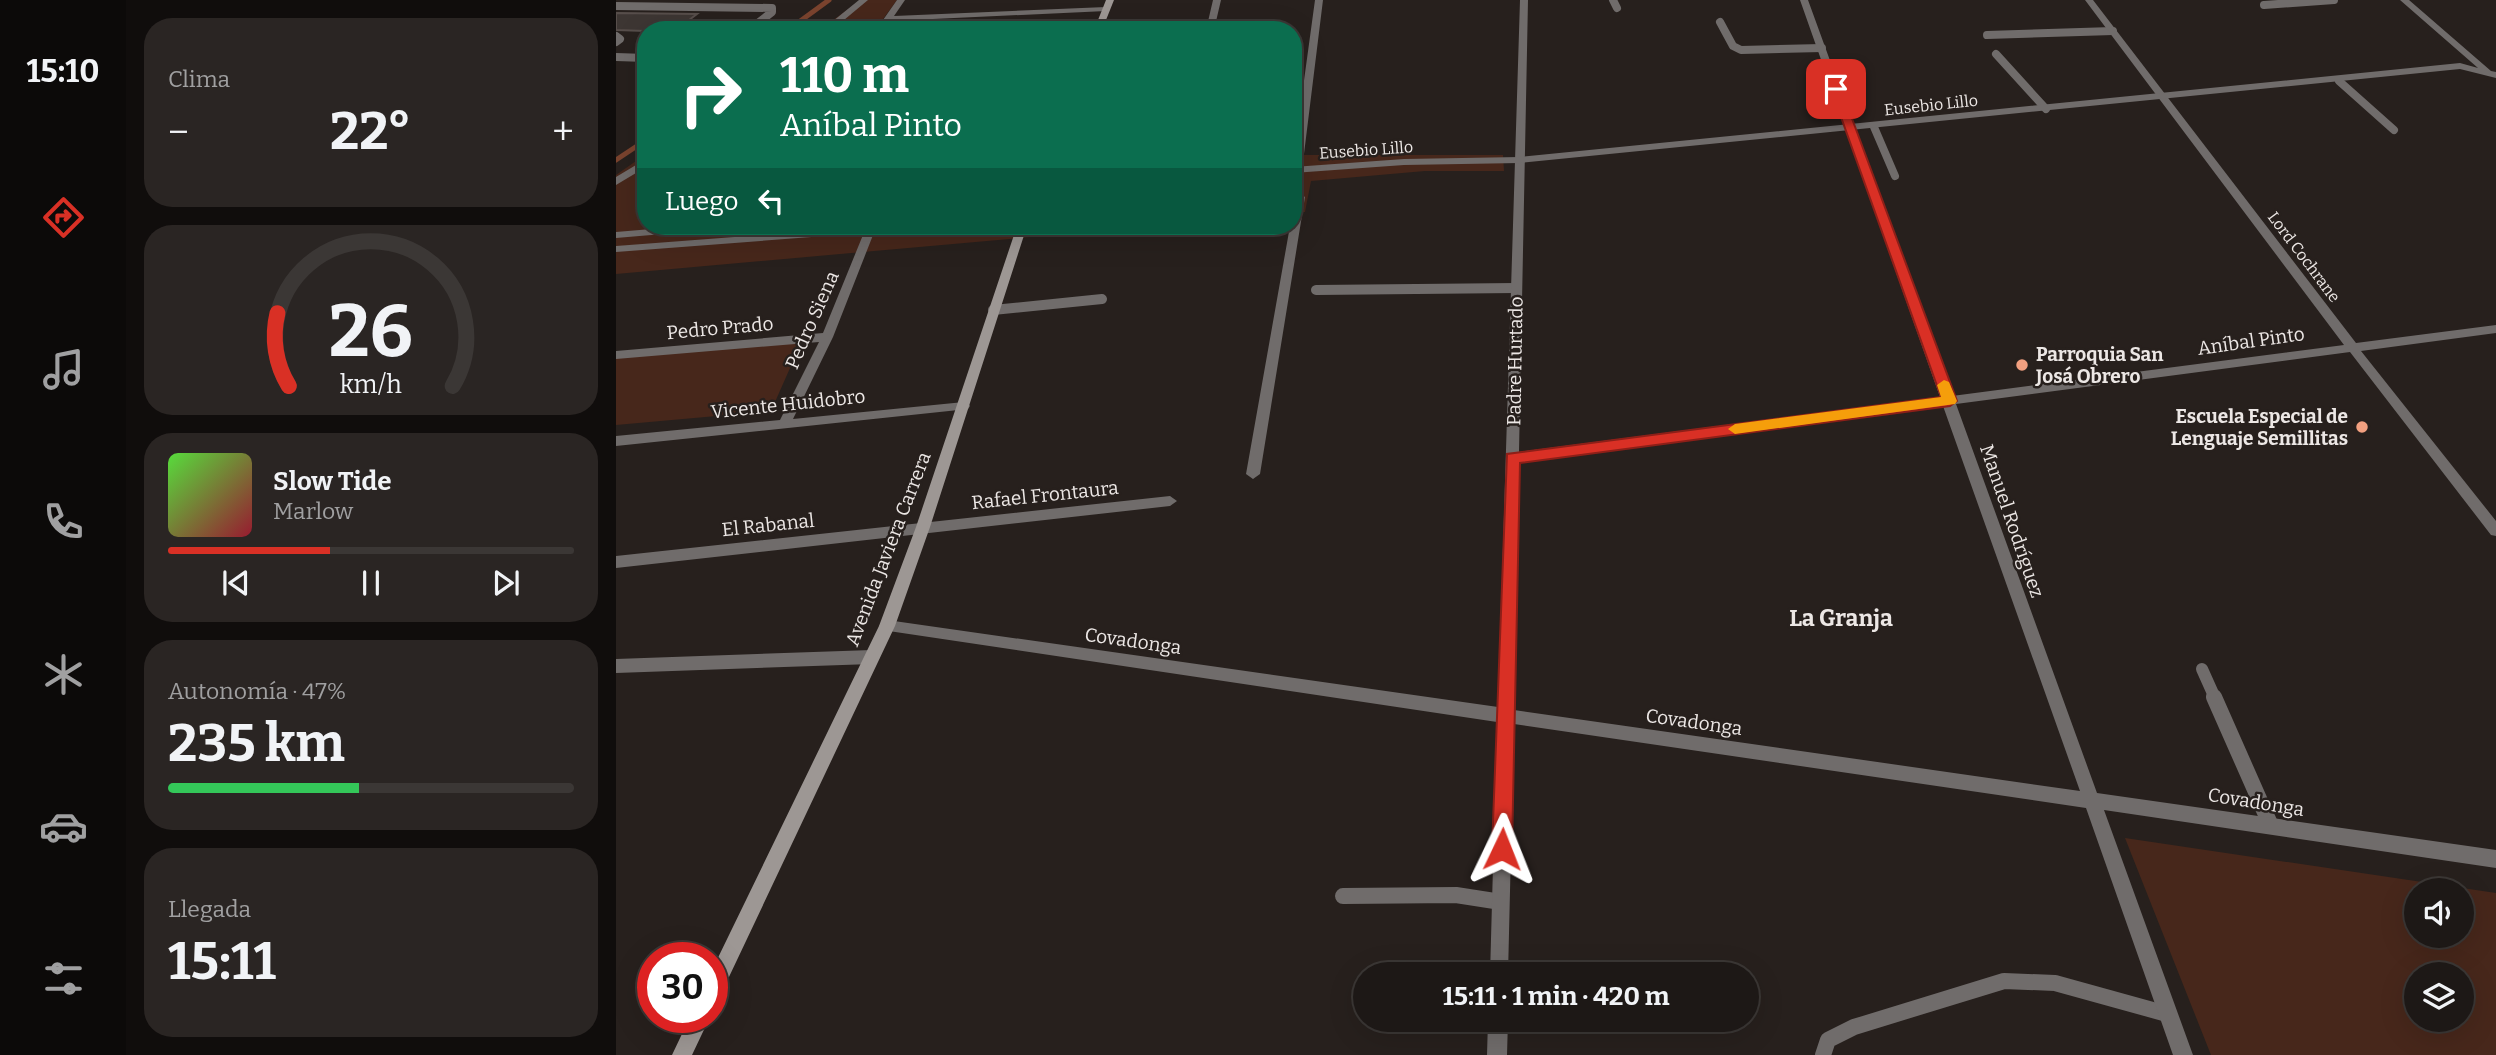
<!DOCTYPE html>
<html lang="es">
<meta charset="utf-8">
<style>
body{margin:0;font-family:Bitter,serif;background:#2a2523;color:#f1f3f6;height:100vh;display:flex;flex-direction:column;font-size:26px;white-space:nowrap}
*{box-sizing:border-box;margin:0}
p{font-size:23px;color:#a0a0a1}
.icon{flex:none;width:38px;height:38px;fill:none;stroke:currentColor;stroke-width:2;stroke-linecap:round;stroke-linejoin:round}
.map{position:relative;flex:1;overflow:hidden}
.panel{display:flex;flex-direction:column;gap:18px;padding:18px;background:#100d0c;width:490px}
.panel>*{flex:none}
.top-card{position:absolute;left:21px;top:21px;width:665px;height:214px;border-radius:28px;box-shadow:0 7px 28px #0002,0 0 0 2px #3b3735;background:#0b6e4f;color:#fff;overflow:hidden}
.fabs{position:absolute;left:1788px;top:878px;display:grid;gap:14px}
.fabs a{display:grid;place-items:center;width:70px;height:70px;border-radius:50%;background:#1d1816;box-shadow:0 7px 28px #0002,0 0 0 2px #3b3735;font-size:35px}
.speed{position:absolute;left:21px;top:942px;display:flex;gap:14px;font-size:35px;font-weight:700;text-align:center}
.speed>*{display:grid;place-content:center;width:91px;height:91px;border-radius:50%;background:#1d1816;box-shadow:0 7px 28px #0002,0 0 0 2px #3b3735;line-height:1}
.speed .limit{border:10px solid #d22;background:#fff;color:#111}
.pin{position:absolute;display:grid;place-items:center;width:60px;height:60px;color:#fff;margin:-30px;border-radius:14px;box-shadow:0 4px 10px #0006}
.me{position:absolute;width:77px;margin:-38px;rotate:2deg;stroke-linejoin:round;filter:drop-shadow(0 0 5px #0008)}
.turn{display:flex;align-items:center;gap:24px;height:147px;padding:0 28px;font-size:32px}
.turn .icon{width:91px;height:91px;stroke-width:2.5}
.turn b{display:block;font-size:49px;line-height:60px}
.then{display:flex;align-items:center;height:66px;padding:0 28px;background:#0003;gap:14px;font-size:26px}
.big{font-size:52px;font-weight:700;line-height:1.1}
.panel .tile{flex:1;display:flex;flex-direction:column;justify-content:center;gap:10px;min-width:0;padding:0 24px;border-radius:28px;background:#2a2523}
.panel .dial{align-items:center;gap:0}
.dial svg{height:182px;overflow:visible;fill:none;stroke:#3b3735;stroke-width:7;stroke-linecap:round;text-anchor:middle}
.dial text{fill:#f1f3f6;stroke:none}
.song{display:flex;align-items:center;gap:21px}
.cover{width:84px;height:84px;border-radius:10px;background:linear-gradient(135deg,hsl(110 70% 55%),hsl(350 70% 35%))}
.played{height:7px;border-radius:4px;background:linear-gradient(90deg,#d93025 40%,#3b3735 40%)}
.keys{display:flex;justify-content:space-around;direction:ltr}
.heat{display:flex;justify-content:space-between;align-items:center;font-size:38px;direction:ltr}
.charge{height:10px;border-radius:5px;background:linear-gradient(90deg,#34c759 47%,#3b3735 0)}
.trip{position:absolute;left:737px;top:962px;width:406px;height:70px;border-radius:35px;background:#1d1816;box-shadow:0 7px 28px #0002,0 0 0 2px #3b3735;font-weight:700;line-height:70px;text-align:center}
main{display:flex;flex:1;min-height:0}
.menu{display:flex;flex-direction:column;width:126px;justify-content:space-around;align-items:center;background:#0c0a09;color:#a0a0a1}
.menu .icon{width:49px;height:49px}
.menu .active{color:#d93025}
.menu b{font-size:32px;color:#f1f3f6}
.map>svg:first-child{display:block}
</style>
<main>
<nav class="menu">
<b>15:10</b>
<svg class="icon active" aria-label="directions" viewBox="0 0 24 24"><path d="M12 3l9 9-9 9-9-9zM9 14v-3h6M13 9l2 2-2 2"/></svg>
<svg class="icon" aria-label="music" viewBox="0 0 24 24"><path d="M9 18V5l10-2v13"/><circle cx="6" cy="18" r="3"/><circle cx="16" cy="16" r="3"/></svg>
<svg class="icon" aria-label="phone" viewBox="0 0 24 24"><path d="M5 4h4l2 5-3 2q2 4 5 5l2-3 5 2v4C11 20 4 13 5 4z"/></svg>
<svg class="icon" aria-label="climate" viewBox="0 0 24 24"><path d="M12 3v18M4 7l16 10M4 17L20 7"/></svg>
<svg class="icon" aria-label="car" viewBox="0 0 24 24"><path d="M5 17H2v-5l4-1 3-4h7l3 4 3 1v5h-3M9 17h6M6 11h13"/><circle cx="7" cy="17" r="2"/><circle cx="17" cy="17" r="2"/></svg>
<svg class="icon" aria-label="filters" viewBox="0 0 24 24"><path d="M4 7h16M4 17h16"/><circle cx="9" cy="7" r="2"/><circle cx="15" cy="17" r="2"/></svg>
</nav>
<section class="panel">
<div class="tile"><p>Clima</p>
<div class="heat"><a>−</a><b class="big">22°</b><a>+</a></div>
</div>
<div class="tile dial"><svg viewBox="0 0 100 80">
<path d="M14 69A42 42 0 1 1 86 69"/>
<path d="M14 69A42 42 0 0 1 9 37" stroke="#d93025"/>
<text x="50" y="56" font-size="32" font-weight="700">26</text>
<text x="50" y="72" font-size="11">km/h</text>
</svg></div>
<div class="tile">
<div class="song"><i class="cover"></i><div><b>Slow Tide</b><p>Marlow</p></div></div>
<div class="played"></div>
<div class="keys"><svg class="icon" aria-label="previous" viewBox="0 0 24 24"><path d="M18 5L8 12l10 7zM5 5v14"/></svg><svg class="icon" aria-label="pause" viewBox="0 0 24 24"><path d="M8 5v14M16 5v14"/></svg><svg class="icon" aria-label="next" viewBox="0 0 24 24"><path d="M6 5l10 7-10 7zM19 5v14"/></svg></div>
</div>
<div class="tile"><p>Autonomía · 47%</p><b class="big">235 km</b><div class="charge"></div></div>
<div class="tile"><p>Llegada</p><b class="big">15:11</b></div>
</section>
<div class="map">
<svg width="1880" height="1055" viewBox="0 0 1880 1055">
<rect width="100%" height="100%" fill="#27201d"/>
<path fill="#47271b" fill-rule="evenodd" d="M245,0H281L259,30H203Z
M30,154V226H538L0,274V175Z
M677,155H887L888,171H809L695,181L689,212L677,213Z
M186,341L155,411L0,425V358Z
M1509,838L1880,893V1055H1595ZM1801,891H1846V936H1801ZM1801,975H1846V1020H1801Z"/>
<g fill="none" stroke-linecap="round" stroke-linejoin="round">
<path stroke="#7a432e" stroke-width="5" d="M172,30L213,0
M0,160L30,140"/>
</g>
<path fill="#3d3633" stroke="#574e4b" stroke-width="2" d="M0,13L81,14L60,30L30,31L0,30Z"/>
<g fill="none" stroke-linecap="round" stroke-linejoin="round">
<path stroke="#706c6b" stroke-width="8" d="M997,0L1001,8
M1648,5L1718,0
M0,6L156,8V12L133,30
M1104,22L1117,46L1125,50L1206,48
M1371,35L1497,31
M0,36L4,39L0,42
M1380,54L1430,109
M0,57L30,58
M1723,81L1778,130
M1258,127L1279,176"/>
<path stroke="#706c6b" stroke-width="10" d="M700,290L900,288
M377,310L486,299"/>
<path stroke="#706c6b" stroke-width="12" d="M1586,669L1599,698"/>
<path stroke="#706c6b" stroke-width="16" d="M1598,697L1655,826
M727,896L840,895L885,902
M1207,1055L1212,1040L1238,1027L1388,981L1439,983L1551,1014"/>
<path fill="#706c6b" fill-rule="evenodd" d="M281,0H289L278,16L490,7L494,9L490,11L274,21L268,30H260Z
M597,0H605L598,30H590Z
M699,0H707L686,170L681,173L677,172V161Z
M904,0H912L903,452L1324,397L1184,0H1192L1336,396L1728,345L1469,0H1477L1740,343L1880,325V333L1745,351L1880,521V536L1875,535L1734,352L1340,404L1481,793L1880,850V868L1488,810L1577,1055H1557L1470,808L898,724L892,975H874L881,722L266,630L263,626L266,622L271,620L882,707ZM1327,406L1464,791L898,710L903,462Z
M677,189L689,197L644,474L637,479L630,474L674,226H677Z
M254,227L259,230L217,337L177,419L348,402L352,403L354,406L352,409L0,446V436L164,420L203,342L0,359V351L207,333L249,230Z
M554,496L561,501L554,506L0,568V556Z
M256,650L261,652L264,657L261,662L256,664L0,673V659Z
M872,1020H892L891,1055H871Z"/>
<path fill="#706c6b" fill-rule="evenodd" d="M243,0H252L216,30H206Z
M1784,0H1793L1875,71L1880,72V78L1844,69L904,163L788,165L677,173V167L788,159L904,157L1844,63L1862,68Z
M30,159V167L0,185V177Z
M71,226H111L106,229L0,238V232Z
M262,226H306L301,229L0,252V246Z"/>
<path fill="#9d9794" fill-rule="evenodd" d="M490,0H498L486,30H478Z
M401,226H411L314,527L279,626L103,998L96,1000V970L263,626L300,527Z
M74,1017H94L76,1055H56Z"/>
</g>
<path fill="#d93025" stroke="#8d1f18" stroke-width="2" d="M1216,87L1225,89L1341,401L1334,406L904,463L896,849L893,856L886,859L879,856L876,849L891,454L1325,397L1215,89Z"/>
<path fill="#f59e0b" d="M1328,380L1333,382L1341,401L1339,404L1119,434L1112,429L1119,424L1325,397L1321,385Z"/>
<g fill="#f2a080" stroke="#27201d" stroke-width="2.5">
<circle cx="1406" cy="365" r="7"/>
<circle cx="1746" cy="427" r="7"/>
</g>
<g text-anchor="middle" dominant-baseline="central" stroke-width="5" stroke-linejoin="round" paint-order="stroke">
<g font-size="16" fill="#ece7e5" stroke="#27201d">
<text transform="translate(1315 105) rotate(-6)">Eusebio Lillo</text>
<text transform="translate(750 150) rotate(-4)">Eusebio Lillo</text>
<text transform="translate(1688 257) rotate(53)">Lord Cochrane</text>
</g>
<g font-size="19" fill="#ece7e5" stroke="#27201d">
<text transform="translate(196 320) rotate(-66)">Pedro Siena</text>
<text transform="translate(104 328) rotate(-5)">Pedro Prado</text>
<text transform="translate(1635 341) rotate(-8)">Aníbal Pinto</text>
<text transform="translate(899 361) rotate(-89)">Padre Hurtado</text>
<text transform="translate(172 404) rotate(-6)">Vicente Huidobro</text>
<text transform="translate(429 495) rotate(-6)">Rafael Frontaura</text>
<text transform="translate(1396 521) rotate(71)">Manuel Rodríguez</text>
<text transform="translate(152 525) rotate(-6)">El Rabanal</text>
<text transform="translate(272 549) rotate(-69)">Avenida Javiera Carrera</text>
<text transform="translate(517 641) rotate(8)">Covadonga</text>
<text transform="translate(1078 722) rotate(8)">Covadonga</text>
<text transform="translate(1640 802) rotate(9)">Covadonga</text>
</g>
<g font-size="19" font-weight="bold" fill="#ece7e5" stroke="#27201d" text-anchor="start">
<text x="1420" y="354">Parroquia San<tspan x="1420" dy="22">Josá Obrero</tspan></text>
<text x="1732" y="416" text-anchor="end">Escuela Especial de<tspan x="1732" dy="22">Lenguaje Semillitas</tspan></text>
</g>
<g font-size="23" font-weight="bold" fill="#ece7e5" stroke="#27201d">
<text x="1225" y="618">La Granja</text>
</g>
</g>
</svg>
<div class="fabs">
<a><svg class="icon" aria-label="sound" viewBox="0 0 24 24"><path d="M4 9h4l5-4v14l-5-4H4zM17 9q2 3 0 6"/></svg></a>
<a><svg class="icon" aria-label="layers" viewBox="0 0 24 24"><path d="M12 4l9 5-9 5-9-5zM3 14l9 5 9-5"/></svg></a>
</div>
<div class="speed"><div class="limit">30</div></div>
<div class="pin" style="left:1220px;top:89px;background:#d93025"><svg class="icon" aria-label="arrive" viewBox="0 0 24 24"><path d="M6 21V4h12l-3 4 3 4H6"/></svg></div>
<svg class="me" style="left:886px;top:849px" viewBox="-20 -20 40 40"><path d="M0-17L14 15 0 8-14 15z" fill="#d93025" stroke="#fff" stroke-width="4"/></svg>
<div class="trip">15:11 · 1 min · 420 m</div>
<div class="top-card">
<div class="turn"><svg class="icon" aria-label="right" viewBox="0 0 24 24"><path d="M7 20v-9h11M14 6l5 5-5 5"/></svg><div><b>110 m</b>Aníbal Pinto</div></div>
<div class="then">Luego<svg class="icon" aria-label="left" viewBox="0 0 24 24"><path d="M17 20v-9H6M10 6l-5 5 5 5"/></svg></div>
</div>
</div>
</main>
